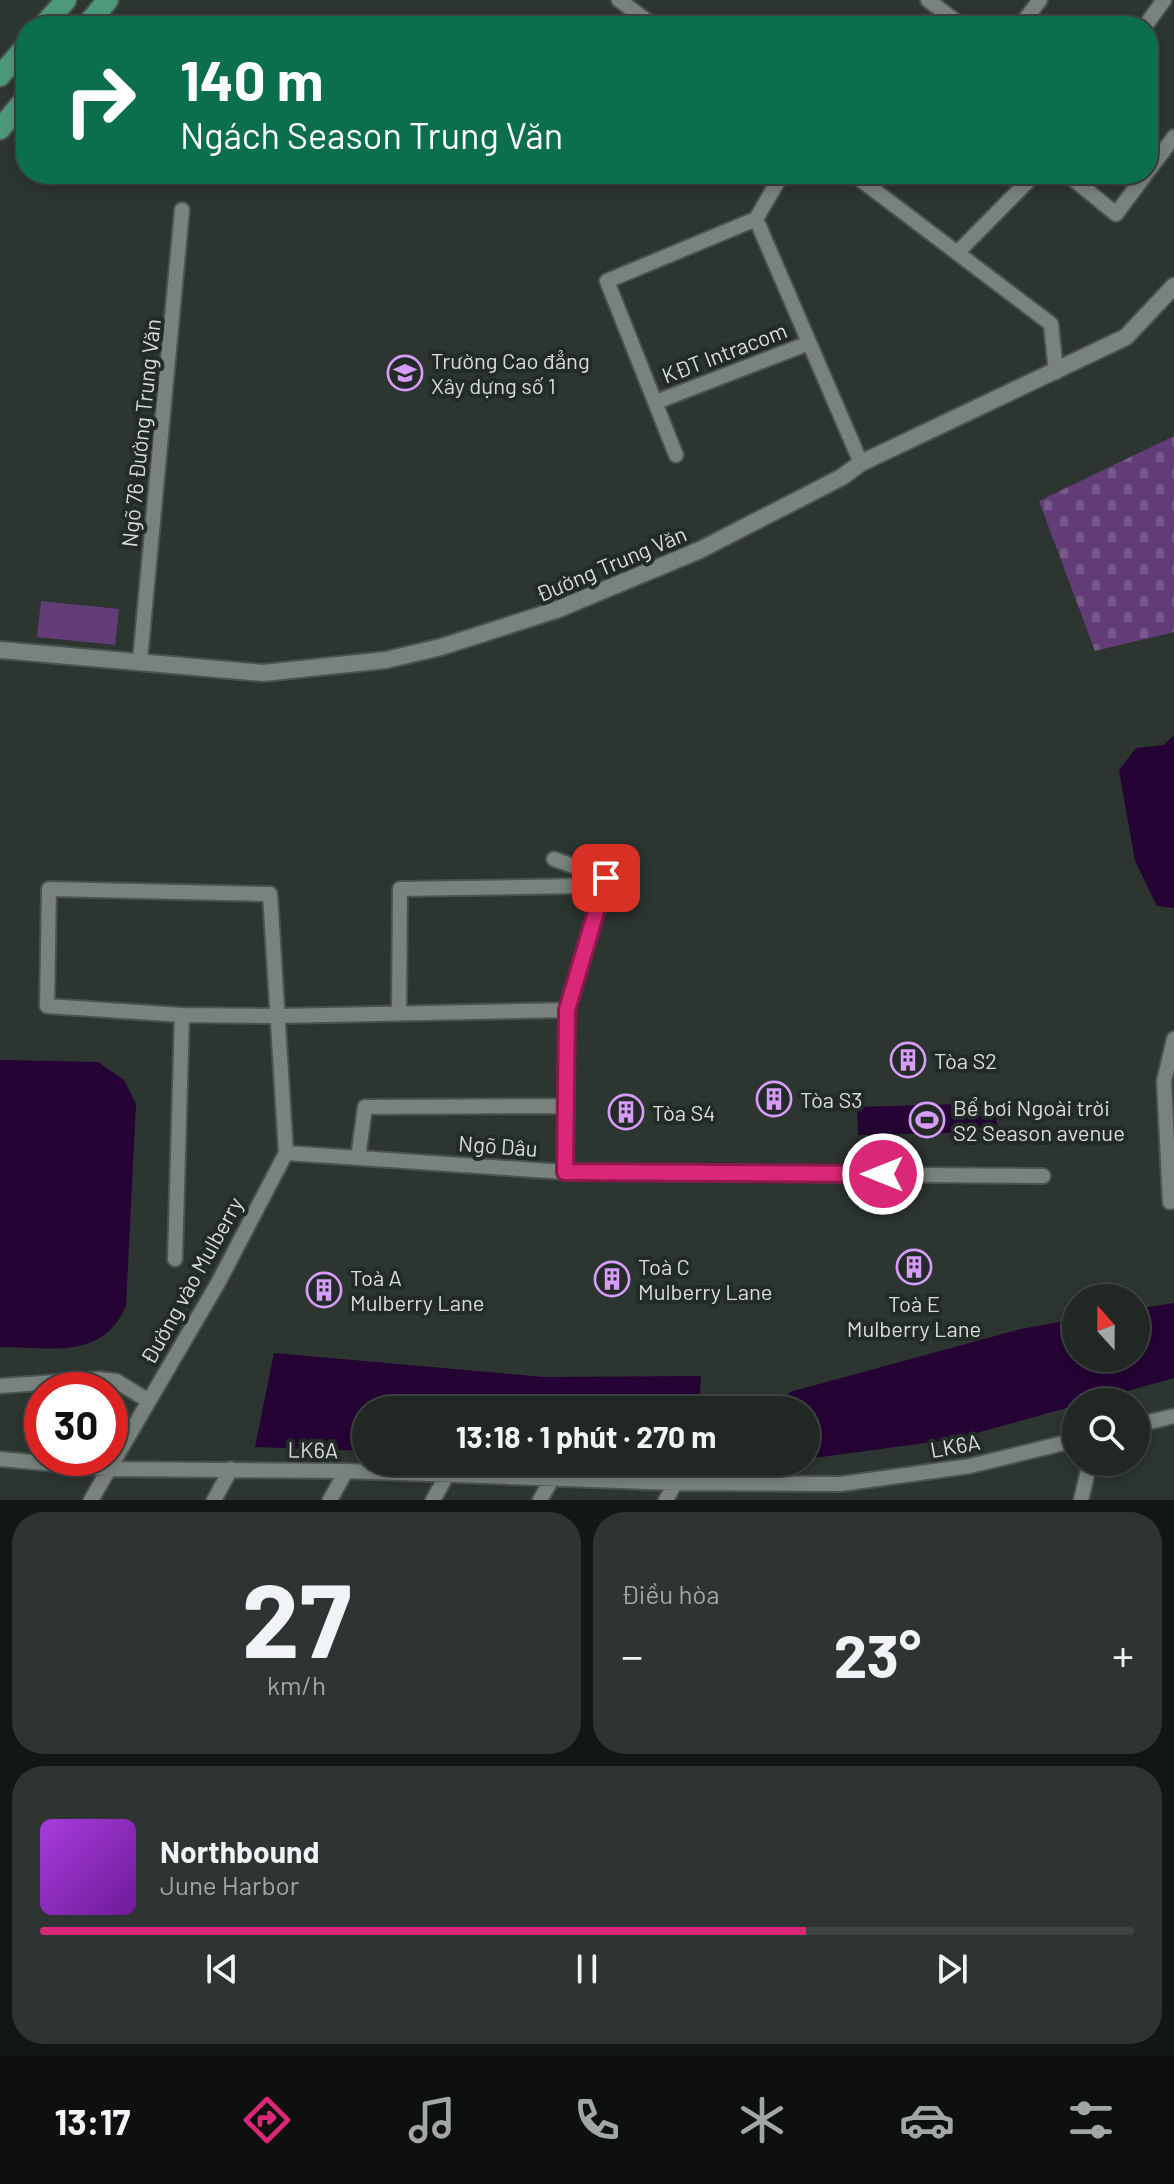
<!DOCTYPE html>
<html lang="vi">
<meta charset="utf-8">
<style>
body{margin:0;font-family:Barlow,sans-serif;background:#2d3431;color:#f1f3f6;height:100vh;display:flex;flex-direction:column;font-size:30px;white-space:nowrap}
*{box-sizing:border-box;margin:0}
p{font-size:26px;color:#a2a6a6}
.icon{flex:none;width:44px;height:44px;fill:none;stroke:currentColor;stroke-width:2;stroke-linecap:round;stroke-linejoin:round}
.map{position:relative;height:1500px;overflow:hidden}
.sheet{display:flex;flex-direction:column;gap:12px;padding:12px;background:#121614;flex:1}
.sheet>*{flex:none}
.guide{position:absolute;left:16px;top:16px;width:1142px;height:168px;border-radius:32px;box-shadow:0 4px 12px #0003,0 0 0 2px #3e4441;background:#0b6e4f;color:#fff;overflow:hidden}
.needle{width:52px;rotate:339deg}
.buttons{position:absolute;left:1062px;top:1284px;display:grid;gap:16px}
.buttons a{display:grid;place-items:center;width:88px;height:88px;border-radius:50%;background:#212824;box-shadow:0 4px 12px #0003,0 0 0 2px #3e4441;font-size:40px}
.speed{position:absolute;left:24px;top:1372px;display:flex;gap:16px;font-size:40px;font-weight:700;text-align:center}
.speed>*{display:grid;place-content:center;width:104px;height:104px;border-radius:50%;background:#212824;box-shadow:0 4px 12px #0003,0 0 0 2px #3e4441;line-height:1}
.speed .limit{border:12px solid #d22;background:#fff;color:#111}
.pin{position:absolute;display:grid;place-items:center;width:68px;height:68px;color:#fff;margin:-34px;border-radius:16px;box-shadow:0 4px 12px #0006}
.me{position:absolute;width:88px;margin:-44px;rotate:270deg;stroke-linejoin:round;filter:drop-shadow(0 0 6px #0008)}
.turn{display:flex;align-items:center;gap:28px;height:168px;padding:0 32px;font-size:36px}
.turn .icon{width:104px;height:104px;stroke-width:2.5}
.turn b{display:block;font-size:56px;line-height:68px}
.big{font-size:60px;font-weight:700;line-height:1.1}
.sheet .widget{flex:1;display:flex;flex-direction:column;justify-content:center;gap:12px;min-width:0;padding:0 28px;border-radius:32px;background:#2d3431}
.sheet .dial{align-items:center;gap:0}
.dial b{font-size:104px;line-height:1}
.song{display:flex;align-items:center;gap:24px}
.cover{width:96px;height:96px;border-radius:12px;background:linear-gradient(135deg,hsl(280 70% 55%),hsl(280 70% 35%))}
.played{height:8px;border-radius:4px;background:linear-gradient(90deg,#db2777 70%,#3e4441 70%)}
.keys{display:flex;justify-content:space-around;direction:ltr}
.heat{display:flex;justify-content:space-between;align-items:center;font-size:44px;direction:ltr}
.sheet .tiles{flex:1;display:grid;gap:12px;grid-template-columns:1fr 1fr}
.widget:last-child{grid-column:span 2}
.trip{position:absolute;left:352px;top:1396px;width:468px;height:80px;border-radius:40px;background:#212824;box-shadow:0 4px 12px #0003,0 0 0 2px #3e4441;font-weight:700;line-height:80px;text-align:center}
.tab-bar{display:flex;height:128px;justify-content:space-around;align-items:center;background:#0d100e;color:#a2a6a6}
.tab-bar .icon{width:56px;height:56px}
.tab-bar .selected{color:#db2777}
.tab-bar b{font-size:36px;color:#f1f3f6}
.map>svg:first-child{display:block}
</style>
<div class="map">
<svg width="1174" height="1500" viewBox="0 0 1174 1500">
<defs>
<pattern id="cemetery-stones" width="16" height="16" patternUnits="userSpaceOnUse" patternTransform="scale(2)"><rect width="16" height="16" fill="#633d78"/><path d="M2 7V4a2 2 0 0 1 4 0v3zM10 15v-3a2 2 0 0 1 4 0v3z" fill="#79598b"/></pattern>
</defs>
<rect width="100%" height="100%" fill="#2c3530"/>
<path fill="url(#cemetery-stones)" d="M1174,436V632L1095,651L1039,501Z"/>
<path fill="#633d78" d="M41,601L119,609L115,645L37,637Z"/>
<path fill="#250334" d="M1174,735V908L1157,906L1135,861L1119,770L1136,748L1164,745Z
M0,1060L98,1062L124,1080L136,1104L126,1306C102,1361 50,1347 0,1347Z
M996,1103L997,1132L858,1135L857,1107Z
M1174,1303V1378L955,1439L806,1459V1410H781V1401L790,1392L1021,1329L1076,1319V1358H1136V1309Z
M274,1353L544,1377L701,1376L699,1410H366V1451L255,1447Z"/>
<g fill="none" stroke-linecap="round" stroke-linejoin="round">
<g stroke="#4b524f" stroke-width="18">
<path id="minor" d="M619,0L654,26
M928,0L962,26
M1020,26L1040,0
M1145,26L1164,0
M1148,171L1174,137
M853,174L1051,324L1056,372
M1067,174L1116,214L1146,174
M756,219L861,463
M958,252L1035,174
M656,402L809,343
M676,455L607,281L756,219L782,174
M140,660L182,210
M554,859L606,878L567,1010L565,1172
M399,1013L400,889L577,886
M1174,1039L1164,1081L1170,1202L1174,1201
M286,1153L270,894L49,889L47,1006L182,1015L277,1016L567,1010
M286,1153L565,1172L1043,1176
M358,1158L365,1107L563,1106
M175,1259L182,1015
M0,1386L98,1379L116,1381L149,1401
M1136,1425L1174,1416
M0,1459L108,1469L346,1471L675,1483L841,1484L970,1466L1076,1440
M91,1500L218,1283L286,1153
M214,1500L231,1469
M330,1500L346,1471
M433,1500L447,1475
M540,1500L552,1479
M666,1500L675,1483
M1081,1500L1090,1462"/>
</g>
<g stroke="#4b524f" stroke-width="20">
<path id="tertiary" d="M0,650L263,673L386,660L441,647L556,610L700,550L842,477L861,463L1126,337L1174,286"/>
</g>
<g stroke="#4b524f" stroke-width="24">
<path id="primary" d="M43,26L66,0
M86,26L108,0
M0,76L26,46
M0,129L26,98"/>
</g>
<use href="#minor" stroke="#79827d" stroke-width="14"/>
<use href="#tertiary" stroke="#79827d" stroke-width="16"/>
<use href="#primary" stroke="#4d997b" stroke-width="20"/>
</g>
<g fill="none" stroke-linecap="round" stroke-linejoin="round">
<g stroke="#8e194d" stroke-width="20">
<path id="route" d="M606,878L567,1010L565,1172L883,1174"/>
</g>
<use href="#route" stroke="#db2777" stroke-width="14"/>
</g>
<defs>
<g id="university-ring" transform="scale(1.8)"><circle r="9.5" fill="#222b26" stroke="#d79bf9" stroke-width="1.5"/><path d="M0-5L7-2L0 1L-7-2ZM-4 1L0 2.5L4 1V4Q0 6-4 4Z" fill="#d79bf9"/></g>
<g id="building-ring" transform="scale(1.8)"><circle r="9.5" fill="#222b26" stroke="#d79bf9" stroke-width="1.5"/><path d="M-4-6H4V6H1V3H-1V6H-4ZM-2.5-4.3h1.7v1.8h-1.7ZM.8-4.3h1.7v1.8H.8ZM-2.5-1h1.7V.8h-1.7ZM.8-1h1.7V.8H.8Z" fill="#d79bf9"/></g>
<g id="stadium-ring" transform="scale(1.8)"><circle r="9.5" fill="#222b26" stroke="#d79bf9" stroke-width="1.5"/><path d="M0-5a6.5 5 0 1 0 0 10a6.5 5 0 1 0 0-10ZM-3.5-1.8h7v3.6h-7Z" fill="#d79bf9"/></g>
</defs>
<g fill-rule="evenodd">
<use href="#university-ring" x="405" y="373"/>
<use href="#building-ring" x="908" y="1060"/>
<use href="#building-ring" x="774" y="1099"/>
<use href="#building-ring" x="626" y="1112"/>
<use href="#stadium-ring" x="927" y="1120"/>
<use href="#building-ring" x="914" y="1267"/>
<use href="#building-ring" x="612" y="1279"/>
<use href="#building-ring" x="324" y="1290"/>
</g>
<g text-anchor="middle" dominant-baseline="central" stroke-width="8" stroke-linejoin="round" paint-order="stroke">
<g font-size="22" fill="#d8dddb" stroke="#222b26">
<text transform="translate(724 352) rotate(-21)">KĐT Intracom</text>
<text transform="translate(140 433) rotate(-84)">Ngõ 76 Đường Trung Văn</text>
<text transform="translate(611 563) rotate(-23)">Đường Trung Văn</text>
<text transform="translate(498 1145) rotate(4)">Ngõ Dâu</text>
<text transform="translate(191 1280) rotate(-61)">Đường vào Mulberry</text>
<text transform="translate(955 1445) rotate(-10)">LK6A</text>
<text transform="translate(313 1449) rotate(1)">LK6A</text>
</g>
<g font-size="22" fill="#d8dddb" stroke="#222b26" text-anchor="start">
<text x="431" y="360">Trường Cao đẳng<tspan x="431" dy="25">Xây dựng số 1</tspan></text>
<text x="934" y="1060">Tòa S2</text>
<text x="800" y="1099">Tòa S3</text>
<text x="953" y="1107">Bể bơi Ngoài trời<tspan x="953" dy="25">S2 Season avenue</tspan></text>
<text x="652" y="1112">Tòa S4</text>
<text x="638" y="1266">Toà C<tspan x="638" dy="25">Mulberry Lane</tspan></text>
<text x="350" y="1277">Toà A<tspan x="350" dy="25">Mulberry Lane</tspan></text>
<text x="914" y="1303" text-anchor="middle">Toà E<tspan x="914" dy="25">Mulberry Lane</tspan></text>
</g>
</g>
</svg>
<div class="buttons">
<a><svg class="needle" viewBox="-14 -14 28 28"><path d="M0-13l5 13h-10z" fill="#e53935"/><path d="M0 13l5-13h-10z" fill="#a2a6a6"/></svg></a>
<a><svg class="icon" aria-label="search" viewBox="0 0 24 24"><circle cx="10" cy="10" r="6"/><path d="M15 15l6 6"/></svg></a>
</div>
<div class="speed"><div class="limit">30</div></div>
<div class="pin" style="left:606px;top:878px;background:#d93025"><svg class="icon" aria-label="arrive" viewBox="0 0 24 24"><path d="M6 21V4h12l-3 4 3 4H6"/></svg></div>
<svg class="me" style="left:883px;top:1174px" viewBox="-20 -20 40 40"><circle r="17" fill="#db2777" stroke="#fff" stroke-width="3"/><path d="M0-11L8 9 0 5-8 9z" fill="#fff"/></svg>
<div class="trip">13:18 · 1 phút · 270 m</div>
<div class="guide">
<div class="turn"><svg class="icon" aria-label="right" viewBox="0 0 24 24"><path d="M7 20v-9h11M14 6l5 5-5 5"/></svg><div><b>140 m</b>Ngách Season Trung Văn</div></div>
</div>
</div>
<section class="sheet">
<div class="tiles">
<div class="widget dial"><b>27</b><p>km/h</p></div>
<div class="widget"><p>Điều hòa</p>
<div class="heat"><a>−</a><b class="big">23°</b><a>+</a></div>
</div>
<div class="widget">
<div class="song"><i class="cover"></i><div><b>Northbound</b><p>June Harbor</p></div></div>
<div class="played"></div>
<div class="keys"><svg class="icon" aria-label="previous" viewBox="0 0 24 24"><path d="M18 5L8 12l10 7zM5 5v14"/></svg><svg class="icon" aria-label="pause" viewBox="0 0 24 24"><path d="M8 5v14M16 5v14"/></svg><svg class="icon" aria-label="next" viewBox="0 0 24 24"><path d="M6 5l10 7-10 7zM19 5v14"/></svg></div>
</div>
</div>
</section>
<nav class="tab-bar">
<b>13:17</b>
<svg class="icon selected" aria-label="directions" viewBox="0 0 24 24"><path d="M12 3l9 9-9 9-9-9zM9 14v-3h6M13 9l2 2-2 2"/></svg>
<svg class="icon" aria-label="music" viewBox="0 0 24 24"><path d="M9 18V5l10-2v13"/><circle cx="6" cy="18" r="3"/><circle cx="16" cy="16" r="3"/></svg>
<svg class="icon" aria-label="phone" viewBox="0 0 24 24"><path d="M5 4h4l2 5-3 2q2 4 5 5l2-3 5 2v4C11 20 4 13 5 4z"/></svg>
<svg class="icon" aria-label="climate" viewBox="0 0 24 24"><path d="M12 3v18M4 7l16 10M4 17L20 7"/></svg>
<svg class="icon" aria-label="car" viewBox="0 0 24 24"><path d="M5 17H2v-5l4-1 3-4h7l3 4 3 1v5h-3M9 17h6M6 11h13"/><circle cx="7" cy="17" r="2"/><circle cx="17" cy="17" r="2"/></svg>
<svg class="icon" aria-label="filters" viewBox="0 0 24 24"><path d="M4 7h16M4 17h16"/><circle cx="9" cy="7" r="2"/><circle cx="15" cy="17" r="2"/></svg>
</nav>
